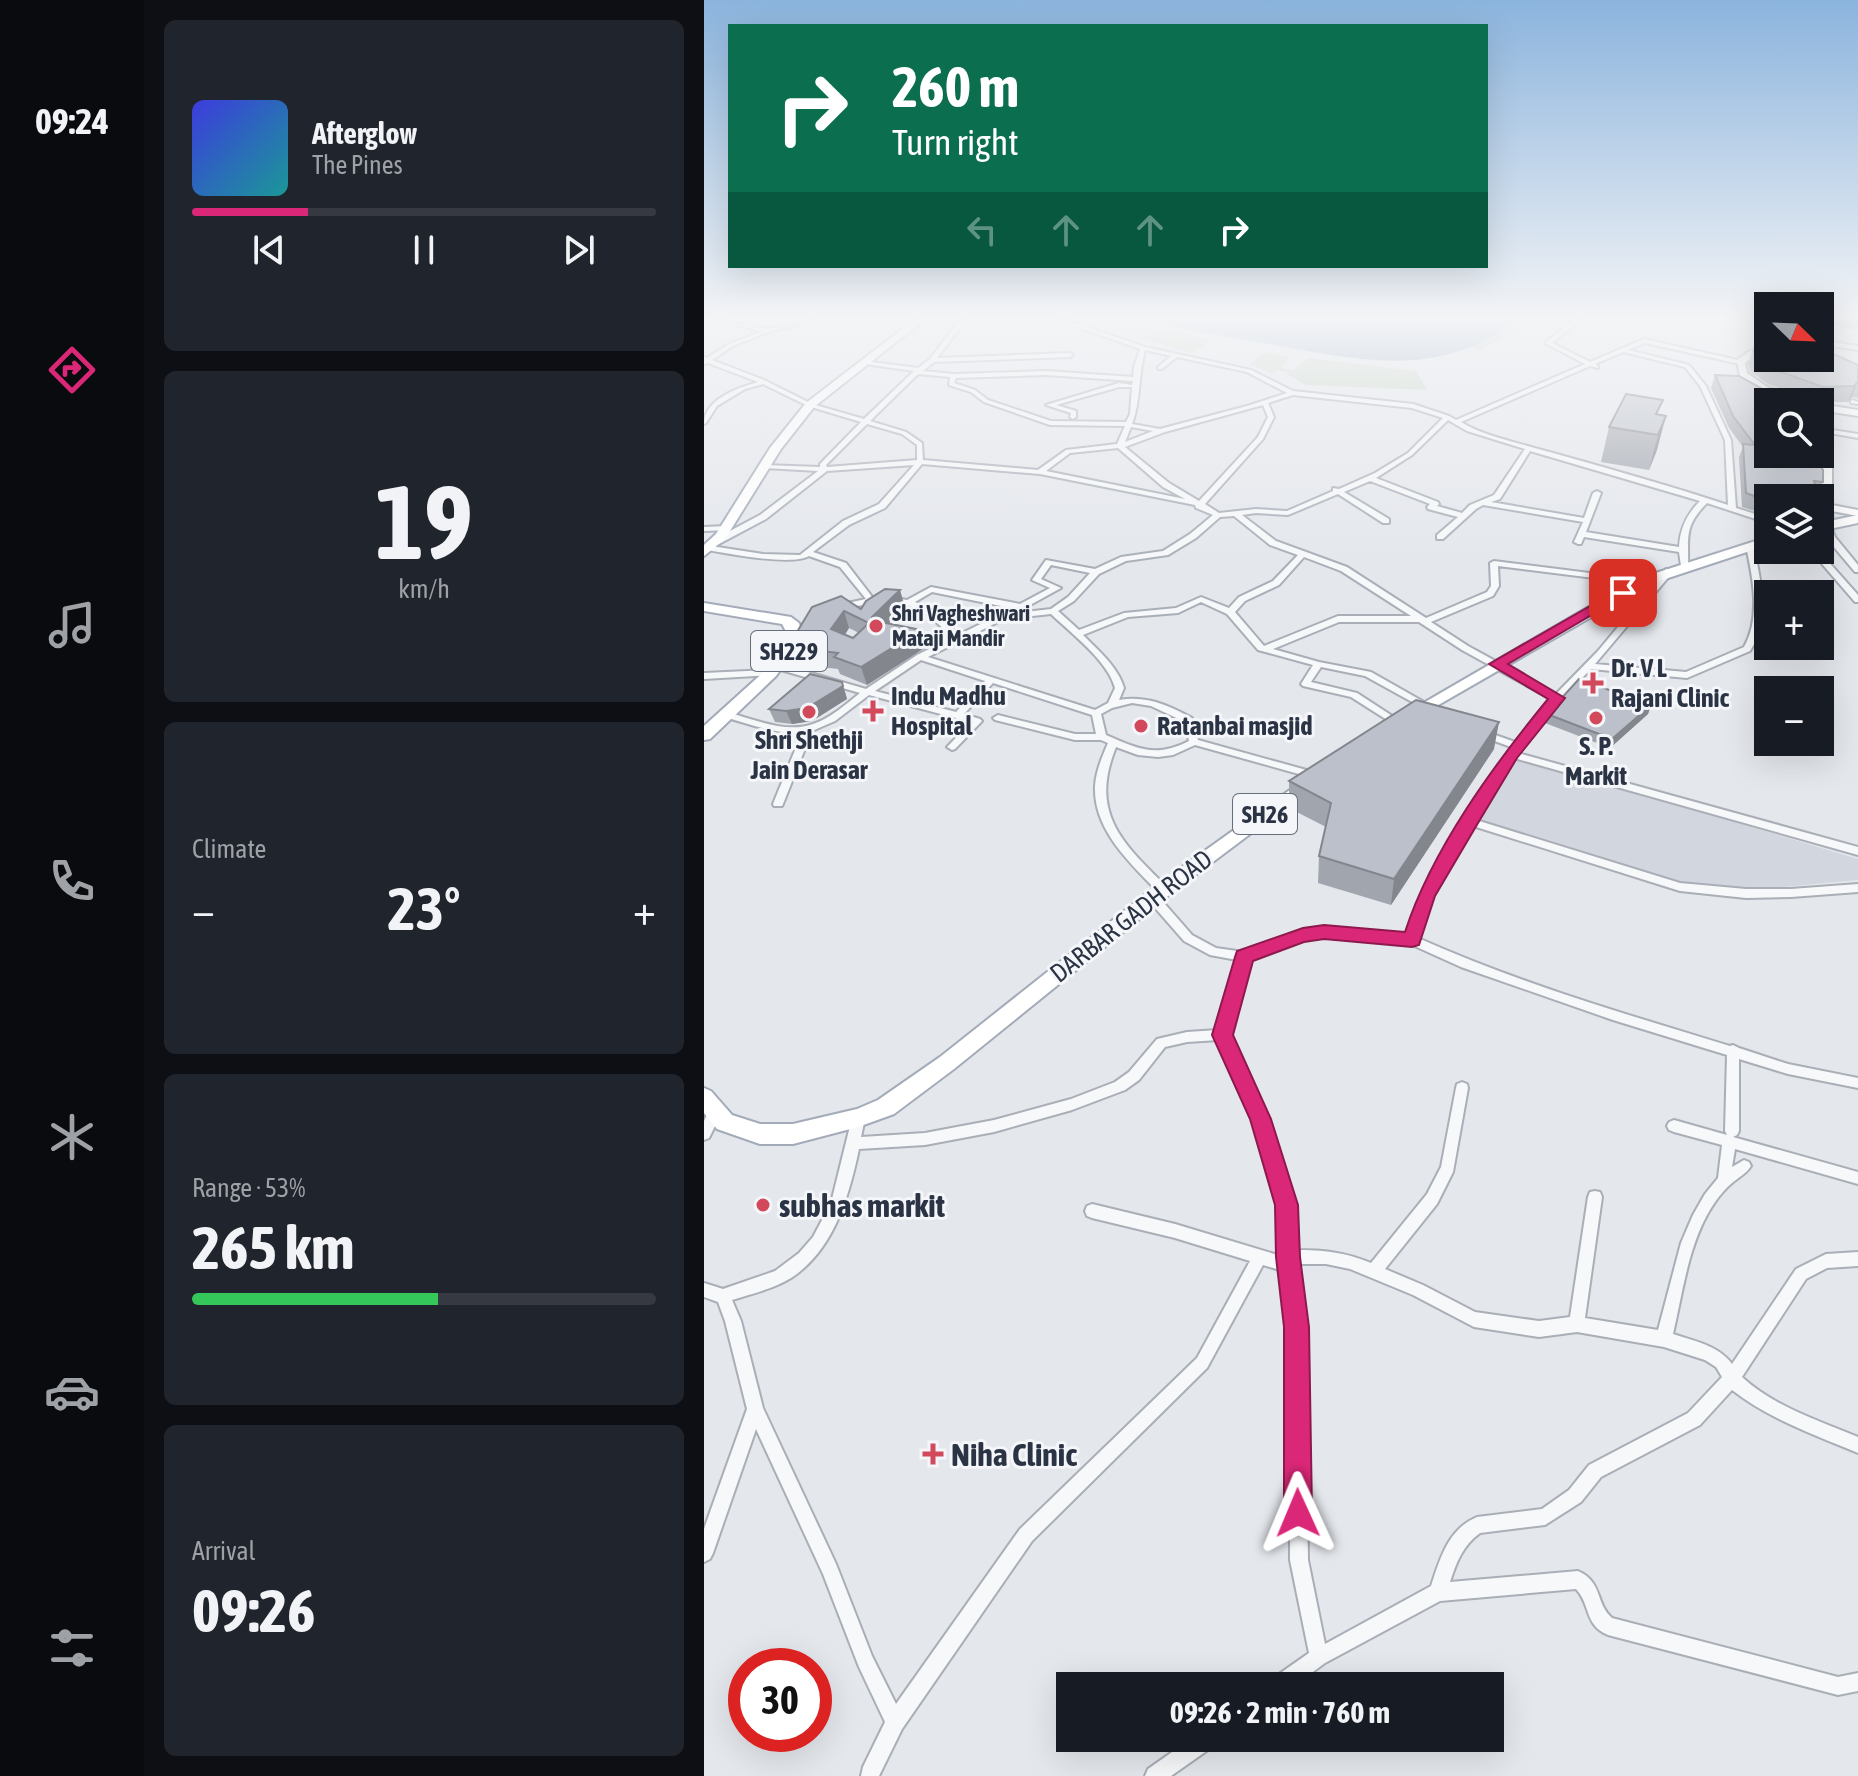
<!DOCTYPE html>
<meta charset="utf-8">
<style>
body{margin:0;font-family:"Asap Condensed",sans-serif;background:#20242c;color:#f1f3f6;height:100vh;display:flex;flex-direction:column;font-size:30px;white-space:nowrap}
*{box-sizing:border-box;margin:0}
p{font-size:26px;color:#9ea1a6}
.icon{flex:none;width:44px;height:44px;fill:none;stroke:currentColor;stroke-width:2;stroke-linecap:round;stroke-linejoin:round}
.map{position:relative;flex:1;overflow:hidden}
.drawer{display:flex;flex-direction:column;gap:20px;padding:20px;background:#0d0f14;width:560px}
.drawer>*{flex:none}
.banner{position:absolute;left:24px;top:24px;width:760px;height:244px;border-radius:0px;box-shadow:0 8px 32px #0002;background:#0b6e4f;color:#fff;overflow:hidden}
.needle{width:52px;rotate:113deg}
.buttons{position:absolute;left:1050px;top:292px;display:grid;gap:16px}
.buttons a{display:grid;place-items:center;width:80px;height:80px;border-radius:0px;background:#171b24;box-shadow:0 8px 32px #0002;font-size:40px}
.speed{position:absolute;left:24px;top:1648px;display:flex;gap:16px;font-size:40px;font-weight:700;text-align:center}
.speed>*{display:grid;place-content:center;width:104px;height:104px;border-radius:50%;background:#171b24;box-shadow:0 8px 32px #0002;line-height:1}
.speed .limit{border:12px solid #d22;background:#fff;color:#111}
.pin{position:absolute;display:grid;place-items:center;width:68px;height:68px;color:#fff;margin:-34px;border-radius:16px;box-shadow:0 4px 12px #0006}
.me{position:absolute;width:88px;margin:-44px;rotate:359deg;stroke-linejoin:round;filter:drop-shadow(0 0 6px #0008)}
.turn{display:flex;align-items:center;gap:28px;height:168px;padding:0 32px;font-size:36px}
.turn .icon{width:104px;height:104px;stroke-width:2.5}
.turn b{display:block;font-size:56px;line-height:68px}
.lanes{display:flex;align-items:center;height:76px;padding:0 32px;background:#0003;justify-content:center;gap:40px;direction:ltr}
.lanes .off{opacity:.35}
.big{font-size:60px;font-weight:700;line-height:1.1}
.drawer .card{flex:1;display:flex;flex-direction:column;justify-content:center;gap:12px;min-width:0;padding:0 28px;border-radius:12px;background:#20242c}
.drawer .dial{align-items:center;gap:0}
.dial b{font-size:104px;line-height:1}
.song{display:flex;align-items:center;gap:24px}
.cover{width:96px;height:96px;border-radius:12px;background:linear-gradient(135deg,hsl(240 70% 55%),hsl(180 70% 35%))}
.played{height:8px;border-radius:4px;background:linear-gradient(90deg,#db2777 25%,#363941 25%)}
.keys{display:flex;justify-content:space-around;direction:ltr}
.heat{display:flex;justify-content:space-between;align-items:center;font-size:44px;direction:ltr}
.charge{height:12px;border-radius:6px;background:linear-gradient(90deg,#34c759 53%,#363941 0)}
.trip{position:absolute;left:352px;top:1672px;width:448px;height:80px;border-radius:0px;background:#171b24;box-shadow:0 8px 32px #0002;font-weight:700;line-height:80px;text-align:center}
main{display:flex;flex:1;min-height:0}
.dock{display:flex;flex-direction:column;width:144px;justify-content:space-around;align-items:center;background:#090b0e;color:#9ea1a6}
.dock .icon{width:56px;height:56px}
.dock .selected{color:#db2777}
.dock b{font-size:36px;color:#f1f3f6}
.map>svg:first-child{display:block}
</style>
<main>
<nav class="dock">
<b>09:24</b>
<svg class="icon selected" aria-label="directions" viewBox="0 0 24 24"><path d="M12 3l9 9-9 9-9-9zM9 14v-3h6M13 9l2 2-2 2"/></svg>
<svg class="icon" aria-label="music" viewBox="0 0 24 24"><path d="M9 18V5l10-2v13"/><circle cx="6" cy="18" r="3"/><circle cx="16" cy="16" r="3"/></svg>
<svg class="icon" aria-label="phone" viewBox="0 0 24 24"><path d="M5 4h4l2 5-3 2q2 4 5 5l2-3 5 2v4C11 20 4 13 5 4z"/></svg>
<svg class="icon" aria-label="climate" viewBox="0 0 24 24"><path d="M12 3v18M4 7l16 10M4 17L20 7"/></svg>
<svg class="icon" aria-label="car" viewBox="0 0 24 24"><path d="M5 17H2v-5l4-1 3-4h7l3 4 3 1v5h-3M9 17h6M6 11h13"/><circle cx="7" cy="17" r="2"/><circle cx="17" cy="17" r="2"/></svg>
<svg class="icon" aria-label="filters" viewBox="0 0 24 24"><path d="M4 7h16M4 17h16"/><circle cx="9" cy="7" r="2"/><circle cx="15" cy="17" r="2"/></svg>
</nav>
<section class="drawer">
<div class="card">
<div class="song"><i class="cover"></i><div><b>Afterglow</b><p>The Pines</p></div></div>
<div class="played"></div>
<div class="keys"><svg class="icon" aria-label="previous" viewBox="0 0 24 24"><path d="M18 5L8 12l10 7zM5 5v14"/></svg><svg class="icon" aria-label="pause" viewBox="0 0 24 24"><path d="M8 5v14M16 5v14"/></svg><svg class="icon" aria-label="next" viewBox="0 0 24 24"><path d="M6 5l10 7-10 7zM19 5v14"/></svg></div>
</div>
<div class="card dial"><b>19</b><p>km/h</p></div>
<div class="card"><p>Climate</p>
<div class="heat"><a>−</a><b class="big">23°</b><a>+</a></div>
</div>
<div class="card"><p>Range · 53%</p><b class="big">265 km</b><div class="charge"></div></div>
<div class="card"><p>Arrival</p><b class="big">09:26</b></div>
</section>
<div class="map">
<svg width="1154" height="1776" viewBox="0 0 1154 1776">
<rect width="100%" height="100%" fill="#e4e7ec"/>
<path fill="#d2d6de" d="M805,754L1154,859V880L1079,887L1006,890L832,840L780,822L773,817Z"/>
<path fill="#c9d6c5" d="M813,320H837L775,350L767,347Z
M422,322L508,340L488,353L403,329Z
M561,352L586,357L577,368L589,370L604,358L712,371L723,390L602,385L582,374L585,372L574,370L567,373L546,364Z"/>
<path fill="#9fb4cc" d="M450,320H814C733,382 650,359 559,343C523,336 484,332 450,320Z"/>
<g fill="none" stroke-linecap="round" stroke-linejoin="round">
<g stroke="#a9aeb7" stroke-width="4">
<path id="street" d="M7,320C26,319 45,329 65,328C82,328 98,320 116,320L67,331L29,346L8,360L60,380L108,404L160,419L210,371L161,364L159,363V361L214,368L226,359L256,320H262L233,358L366,353L369,355L366,357L230,362L219,371L250,374L342,371L429,377L430,367L436,349L354,320H362L441,347L547,370L589,391L709,404L745,416L752,420L881,364L841,343L870,320H876L848,343L886,362L940,339L1038,361V363L1036,364L941,343L924,350L985,365L1002,386L1027,440L1032,508L1064,518V523L1003,503C979,527 985,538 984,568L977,566L975,552L880,537L877,544H874L870,542L879,522L779,505L772,509L739,539H733V535L754,517L724,509L723,507L726,504L666,481L640,492L685,519V523H679L634,494L584,515L552,513L538,515L572,541L643,567L722,618L783,592L787,586L786,563L790,561L941,580V584H938L794,566L795,586L789,596L727,622L764,646L852,694L894,651L962,569H968V573L891,664L982,672L1040,647C1057,617 1049,579 1042,546L1046,544L1050,546L1057,585L1058,613L1053,639L1046,651L983,678L887,669L853,703L814,753L1154,847V855L810,758L772,820L976,883L1042,889H1087L1154,884V892L1087,897L1042,898L976,891L769,826L727,896L714,938C815,983 921,1014 1026,1046L1029,1045L1035,1048L1084,1064L1154,1078V1088L1084,1074L1035,1059V1131L1033,1135L1029,1137L1154,1172V1184L1031,1149L1028,1167L1040,1160L1045,1162L1047,1166C1042,1174 1035,1177 1028,1183C1022,1188 1016,1195 1011,1202C985,1239 979,1291 969,1334C990,1341 1014,1345 1028,1364L1092,1269L1122,1254L1154,1252V1266L1123,1268L1102,1279L1038,1377C1069,1406 1115,1421 1154,1437V1453C1111,1435 1065,1419 1028,1390L996,1425L897,1477L877,1502L841,1525L776,1533C759,1545 752,1563 746,1582L874,1571C899,1582 891,1603 908,1618L1134,1677L1154,1673V1691L1134,1695L904,1635C880,1625 887,1605 872,1589L736,1601L621,1663L590,1686H566L568,1679L605,1653L586,1560L585,1327L579,1271L559,1265L503,1368L328,1541L198,1729L175,1776H157L159,1767L181,1722L155,1667L119,1574L52,1429L9,1553L6,1559L0,1562V1529L43,1409L21,1321L14,1302L0,1297V1283L19,1289L71,1271L95,1253L109,1237L127,1203L149,1114L154,1112L159,1114L161,1118L157,1137L221,1133L290,1120L367,1099L411,1082L425,1072L453,1039L483,1032L514,1030L533,960L506,955L480,941L445,901L443,898L445,895H453L488,935L512,948L540,952L599,931L620,928L704,935L716,896L807,747L777,736L775,734L780,731L811,742L847,699L758,650L715,622H635L569,649L615,662L667,672L727,706L722,709L719,708L661,676L617,667L607,682L653,693L699,723L697,725H691L647,697L599,686L597,684L609,665L554,650L523,614L497,602L474,613L424,617L379,635C394,650 414,667 420,688L415,700C442,695 464,705 488,718L494,740L617,774L618,776L613,779L491,745L469,755L454,757L434,755L412,747C385,813 418,843 463,887L465,890L463,893H455C427,864 389,830 391,786C392,771 398,757 404,743L397,740H371L291,720L289,718L294,715L371,734H392L388,715L289,683L260,714L276,719L278,721L251,749L248,750L243,747L245,745L267,722L165,695L131,721L108,731L79,804L78,806H70L69,804L98,733C71,734 45,724 20,717V713L23,712C49,719 82,734 109,724C127,718 142,704 156,693L70,668V664H76L162,689L213,655L247,638C225,610 201,598 165,604C155,605 144,609 134,609V605L162,599L136,567L105,556C88,566 25,554 4,550V546H7L59,554L96,555L139,521L175,504L210,465L123,471L62,519L15,544H9V540L56,515L114,471L61,468L59,467V465L116,467V464L157,422L104,406L59,384L41,389L13,406L2,423L0,424C0,399 34,388 54,382L4,363L0,364V357L3,358L25,344L58,331ZM441,350L467,356L454,367V369H458L473,357L543,372L583,393L543,406L456,429L428,424C437,401 434,375 441,350ZM919,352L981,367L996,386L1021,440L1024,505C960,484 893,465 827,447C804,440 778,435 757,422L886,366L894,368V366L891,364ZM214,374L246,377L245,385L267,392L280,402L346,425L421,426L413,444L362,450L334,470L219,460L218,443L202,432L166,421ZM342,375L429,381L428,385L415,383L342,405L367,413L366,417L369,419L372,417V411L352,405L415,387H428L426,414L422,422L347,421L284,400L271,390L250,383L252,378ZM589,395L708,408L739,418L704,453L671,473L635,489L629,488V491L583,511L552,509L515,513L501,504L559,439L570,417L564,403ZM559,405L564,417L554,437L495,501L465,483L421,447L461,432ZM744,420L763,431L821,449L790,495L766,505L758,513L733,506L735,504L734,502L672,478L708,455ZM163,424L198,434L213,445V460L123,467L122,465ZM427,427L449,431L421,442ZM414,448L459,487L481,499L342,471L366,453ZM826,451L996,501C983,514 976,528 975,547L882,532L897,493L893,491L889,493L880,518L787,502L796,499ZM218,464L336,474L491,505L492,508L509,515L486,534L459,551L417,557L391,569L342,560L328,580L346,588L316,604L227,587L203,600L186,597L169,598L142,563L109,552L145,525L181,508ZM530,516L566,545L594,555L569,581L535,597L525,608L497,597L472,608L420,613L375,630L354,611L370,601L395,574L422,561L464,555L492,538L516,517ZM600,557L637,571L707,616H634L560,646L531,612L541,601L575,585ZM347,565L386,573L364,597L347,609L295,615L254,635C242,620 230,608 211,602L228,592L317,610L357,588L337,579ZM347,614C367,633 404,661 411,688L404,703L391,710L224,657L300,619ZM217,660L281,681L252,712L171,691ZM428,703L447,706L481,722L485,741C452,758 434,749 402,735L397,714L408,708ZM620,936L706,944L757,967L909,1020L1023,1055L1021,1131L1023,1135L970,1120L965,1122L963,1126L965,1130L970,1132L1018,1145L1014,1178L1001,1194L989,1215L977,1243L954,1330L881,1318L898,1197L896,1192L891,1191L886,1192L884,1197L866,1317L835,1321L771,1312L719,1285L681,1269L733,1204L749,1172L764,1088L763,1084L758,1082L753,1084L752,1088L737,1167L723,1194L667,1263C640,1252 620,1250 591,1250L589,1205L564,1119L525,1035L545,960L600,939ZM515,1040L550,1119L575,1205L577,1256L471,1224L388,1204L383,1206L381,1211L383,1216L388,1218L471,1238L546,1261L493,1358L316,1529L192,1704L168,1656L132,1564L59,1408L37,1321L28,1300C47,1294 69,1289 87,1278C130,1250 145,1196 155,1149L221,1145L290,1132L368,1110L421,1090L435,1080L461,1047L483,1042ZM592,1264H622L646,1269L709,1295L770,1327L835,1337L873,1332L960,1347L1001,1360L1012,1367L1018,1377L984,1413L885,1465L865,1490L838,1509L773,1517C744,1529 736,1559 727,1586L621,1644L604,1560L601,1327Z
M1116,340L1154,346V350L1116,344Z
M1149,400L1154,402V404L1147,403V401Z
M1122,429L1154,434V438L1120,432L1119,431Z
M1120,524H1126L1131,537L1154,565V572H1151L1124,540L1119,526Z
M22,526H25V530L0,531V527Z
M1106,550H1114L1154,595V602H1151Z
M67,670L71,673L70,675L0,679V673Z
M11,1106L16,1108L18,1112L5,1138L0,1140V1121L6,1108Z
M488,1738H513L511,1745L467,1776H441L444,1769Z"/>
</g>
<g stroke="#a9aeb7" stroke-width="4">
<path id="secondary" d="M1064,349V355H1051L1041,363L1043,373L1063,387L1107,402C1080,402 1057,391 1036,376L1033,360L1046,351Z
M1116,404L1154,410V416L1128,412V505L1154,510V516L1128,511L1129,526L1123,529L1117,526L1118,410Z"/>
</g>
<g stroke="#a3abb8" stroke-width="4">
<path id="primary" d="M210,320H220L110,407L77,449L21,539L0,556V545L12,534L66,448L102,403Z
M1154,515V523L1116,531V523Z
M1064,537V545L943,585L710,719L705,721L697,716L933,579Z
M0,603L87,617L95,623L99,637L72,676L6,739L0,740V726L62,670L85,637L78,624L0,611Z
M604,777L612,782L610,786L465,895L250,1069L190,1114L154,1127L89,1144H56L13,1129L0,1113V1088L7,1091L28,1115L56,1124H89L153,1109L174,1100L236,1057L453,885Z"/>
</g>
<use href="#street" fill="#f7f8fa" fill-rule="evenodd"/>
<use href="#secondary" fill="#fff" fill-rule="evenodd"/>
<use href="#primary" fill="#fff" fill-rule="evenodd"/>
</g>
<path fill="#a1a5ae" fill-rule="evenodd" d="M1116,320H1154V330L1116,323Z
M1049,349L1154,365V398L1148,397L1144,402H1114L1064,384L1046,371L1044,364Z
M1011,375L1064,402L1119,482L1114,495L1064,498V515L1038,507L1035,457L1039,447L1025,428L1007,388Z
M955,414L953,450L945,470L897,462L905,427Z
M108,607L157,609L201,607L184,624L222,647L163,685L136,674L134,669L90,664L84,647ZM145,628L155,633L149,638L141,635Z
M138,682L143,699L108,721L88,724L71,722L65,709Z
M947,705L944,714L906,748L841,723L843,714Z
M790,749L687,905L614,883L615,856L622,827L585,808V781Z"/>
<path fill="#83868d" d="M1153,382L1148,397L1144,402L1150,386Z
M962,416L953,450L945,470L954,435Z
M196,590L201,607L174,634L168,617Z
M140,611L145,628L133,646L127,629Z
M217,630L222,647L163,685L157,667Z
M138,682L143,699L108,721L88,724L82,711Z
M947,705L944,714L906,748L908,739Z
M795,722L790,749L687,905L690,879Z"/>
<path fill="#bbc0ca" stroke="#83868d" stroke-width="2" fill-rule="evenodd" d="M1057,343H1064V358H1116V348L1154,365V382L1150,386L1119,387L1069,369L1050,356L1049,349Z
M1011,375L1035,376L1057,388L1060,393L1076,399L1078,402H1064V454H1106L1107,456L1111,457L1119,470V482L1110,481L1115,498H1064V501L1042,493L1039,444L1051,445L1029,416Z
M922,394L959,400L952,414L962,416L954,435L905,427Z
M181,589L196,590L168,617L177,622L217,630L157,667L130,657L134,653L84,647L108,607L137,596L157,609L162,601ZM140,611L165,623L149,638L127,629Z
M106,674L138,682L139,686L103,708L82,711L65,709Z
M875,679L947,705L908,739L843,714Z
M712,700L795,722L690,879L615,856L627,803L585,781Z"/>
<linearGradient id="sky" x2="0" y2="1"><stop stop-color="#8bb4dd"/><stop offset="0.56" stop-color="#f3f4f6"/><stop offset="1" stop-color="#f3f4f6" stop-opacity="0"/></linearGradient>
<rect width="1154" height="568" fill="url(#sky)"/>
<path fill="#db2777" stroke="#8e194d" stroke-width="2" d="M914,590L925,593L804,664L861,698L813,758L774,823L731,896L715,945L708,947L620,939L600,942L549,961L529,1035L567,1119L594,1205L596,1257L605,1327L608,1513L604,1523L594,1527L585,1523L580,1513V1327L572,1257L571,1205L546,1119L508,1035L531,957L533,951L599,928L620,925L701,932C728,849 789,766 844,699L785,664Z"/>
<g fill="#d1495b" stroke="#f4f6f9" stroke-width="3">
<circle cx="172" cy="626" r="8"/>
<path d="M885 671h8v8h8v8h-8v8h-8v-8h-8v-8h8z"/>
<path d="M165 699h8v8h8v8h-8v8h-8v-8h-8v-8h8z"/>
<circle cx="105" cy="712" r="8"/>
<circle cx="892" cy="718" r="8"/>
<circle cx="437" cy="726" r="8"/>
<circle cx="59" cy="1205" r="8"/>
<path d="M225 1442h8v8h8v8h-8v8h-8v-8h-8v-8h8z"/>
</g>
<g text-anchor="middle" dominant-baseline="central" stroke-width="6" stroke-linejoin="round" paint-order="stroke">
<g font-size="22" font-weight="bold" fill="#2b3445" stroke="#f4f6f9" text-anchor="start">
<text x="188" y="613">Shri Vagheshwari<tspan x="188" dy="25">Mataji Mandir</tspan></text>
</g>
<g fill="#f4f6f9" stroke="#676e7b" stroke-width="2">
<rect x="47" y="631" width="76" height="40" rx="6"/>
<rect x="529" y="794" width="64" height="40" rx="6"/>
</g>
<g font-size="24" font-weight="bold" fill="#2b3445">
<text x="85" y="651">SH229</text>
<text x="561" y="814">SH26</text>
</g>
<g font-size="26" font-weight="bold" fill="#2b3445" stroke="#f4f6f9" text-anchor="start">
<text x="907" y="668">Dr. V L<tspan x="907" dy="30">Rajani Clinic</tspan></text>
<text x="187" y="696">Indu Madhu<tspan x="187" dy="30">Hospital</tspan></text>
<text x="453" y="726">Ratanbai masjid</text>
<text x="105" y="740" text-anchor="middle">Shri Shethji<tspan x="105" dy="30">Jain Derasar</tspan></text>
<text x="892" y="746" text-anchor="middle">S. P.<tspan x="892" dy="30">Markit</tspan></text>
</g>
<g font-size="26" fill="#2b3445" stroke="#f4f6f9">
<text transform="translate(427 916) rotate(-38)">DARBAR GADH ROAD</text>
</g>
<g font-size="32" font-weight="bold" fill="#2b3445" stroke="#f4f6f9" text-anchor="start">
<text x="75" y="1205">subhas markit</text>
<text x="247" y="1454">Niha Clinic</text>
</g>
</g>
</svg>
<div class="buttons">
<a><svg class="needle" viewBox="-14 -14 28 28"><path d="M0-13l5 13h-10z" fill="#e53935"/><path d="M0 13l5-13h-10z" fill="#9ea1a6"/></svg></a>
<a><svg class="icon" aria-label="search" viewBox="0 0 24 24"><circle cx="10" cy="10" r="6"/><path d="M15 15l6 6"/></svg></a>
<a><svg class="icon" aria-label="layers" viewBox="0 0 24 24"><path d="M12 4l9 5-9 5-9-5zM3 14l9 5 9-5"/></svg></a>
<a>+</a>
<a>−</a>
</div>
<div class="speed"><div class="limit">30</div></div>
<div class="pin" style="left:919px;top:593px;background:#d93025"><svg class="icon" aria-label="arrive" viewBox="0 0 24 24"><path d="M6 21V4h12l-3 4 3 4H6"/></svg></div>
<svg class="me" style="left:594px;top:1513px" viewBox="-20 -20 40 40"><path d="M0-17L14 15 0 8-14 15z" fill="#db2777" stroke="#fff" stroke-width="4"/></svg>
<div class="trip">09:26 · 2 min · 760 m</div>
<div class="banner">
<div class="turn"><svg class="icon" aria-label="right" viewBox="0 0 24 24"><path d="M7 20v-9h11M14 6l5 5-5 5"/></svg><div><b>260 m</b>Turn right</div></div>
<div class="lanes"><svg class="icon off" aria-label="left" viewBox="0 0 24 24"><path d="M17 20v-9H6M10 6l-5 5 5 5"/></svg><svg class="icon off" aria-label="ahead" viewBox="0 0 24 24"><path d="M12 20V5M6 11l6-6 6 6"/></svg><svg class="icon off" aria-label="ahead" viewBox="0 0 24 24"><path d="M12 20V5M6 11l6-6 6 6"/></svg><svg class="icon" aria-label="right" viewBox="0 0 24 24"><path d="M7 20v-9h11M14 6l5 5-5 5"/></svg></div>
</div>
</div>
</main>
